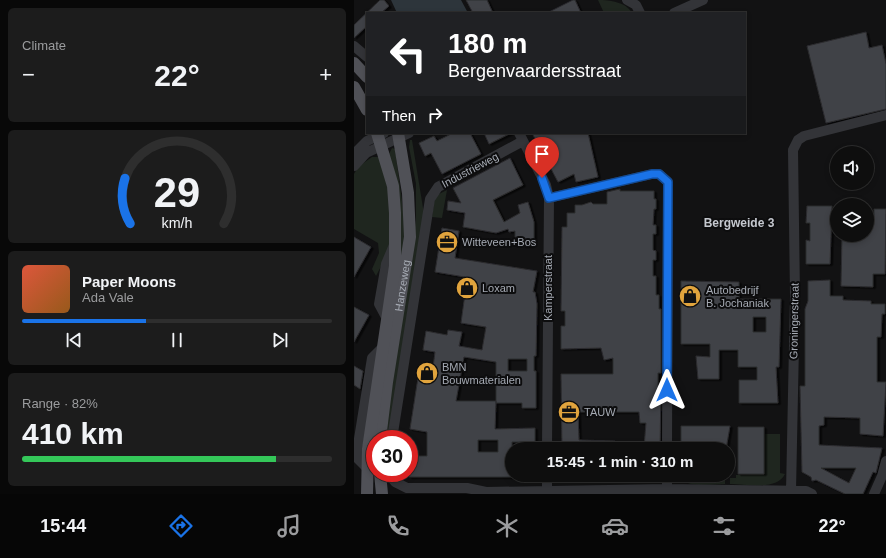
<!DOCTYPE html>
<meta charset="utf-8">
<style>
body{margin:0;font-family:Helvetica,sans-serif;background:#1c1c1c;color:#f1f3f6;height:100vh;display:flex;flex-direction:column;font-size:15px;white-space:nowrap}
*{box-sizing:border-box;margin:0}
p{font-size:13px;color:#9b9c9e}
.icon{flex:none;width:22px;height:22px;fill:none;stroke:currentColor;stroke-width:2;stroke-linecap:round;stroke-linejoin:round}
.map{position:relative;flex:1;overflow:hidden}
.sheet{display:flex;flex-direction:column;gap:8px;padding:8px;background:#080808;width:354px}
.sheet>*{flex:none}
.top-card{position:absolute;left:12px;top:12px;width:380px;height:122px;border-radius:0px;box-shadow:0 2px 6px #0003,0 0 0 1px #2e2e2e;background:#202124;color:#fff;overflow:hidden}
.fabs{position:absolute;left:476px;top:146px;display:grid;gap:8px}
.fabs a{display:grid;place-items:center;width:44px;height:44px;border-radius:50%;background:#0e0e0e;box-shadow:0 2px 6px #0003,0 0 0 1px #2e2e2e;font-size:20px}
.speed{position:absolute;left:12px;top:430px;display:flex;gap:8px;font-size:20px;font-weight:700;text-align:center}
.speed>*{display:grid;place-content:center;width:52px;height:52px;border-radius:50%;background:#0e0e0e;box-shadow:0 2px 6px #0003,0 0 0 1px #2e2e2e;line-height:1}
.speed .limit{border:6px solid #d22;background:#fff;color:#111}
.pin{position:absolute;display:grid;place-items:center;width:34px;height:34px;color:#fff;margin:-41px -17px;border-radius:50% 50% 50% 0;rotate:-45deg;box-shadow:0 0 4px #0007}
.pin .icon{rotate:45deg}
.me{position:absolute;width:44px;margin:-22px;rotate:0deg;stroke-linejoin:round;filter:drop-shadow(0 0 3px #0008)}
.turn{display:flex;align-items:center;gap:14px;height:84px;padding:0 16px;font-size:18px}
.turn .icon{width:52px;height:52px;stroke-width:2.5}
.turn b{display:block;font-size:28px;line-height:34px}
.then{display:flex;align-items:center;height:38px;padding:0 16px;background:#0003;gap:8px;font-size:15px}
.big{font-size:30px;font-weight:600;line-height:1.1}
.sheet .card{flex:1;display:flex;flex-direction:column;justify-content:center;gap:6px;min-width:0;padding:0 14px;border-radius:6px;background:#1c1c1c}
.sheet .dial{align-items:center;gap:0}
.dial svg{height:104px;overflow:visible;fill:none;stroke:#2e2e2e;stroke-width:7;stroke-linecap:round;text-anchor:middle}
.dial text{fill:#f1f3f6;stroke:none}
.song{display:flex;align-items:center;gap:12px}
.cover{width:48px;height:48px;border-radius:6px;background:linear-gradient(135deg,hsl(10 70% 55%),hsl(30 70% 35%))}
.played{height:4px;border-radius:2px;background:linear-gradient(90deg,#1a73e8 40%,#2e2e2e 40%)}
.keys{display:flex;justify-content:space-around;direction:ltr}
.heat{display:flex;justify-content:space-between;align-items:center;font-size:22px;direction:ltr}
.charge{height:6px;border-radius:3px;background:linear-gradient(90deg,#34c759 82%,#2e2e2e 0)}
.trip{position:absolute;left:151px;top:442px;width:230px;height:40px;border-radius:20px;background:#0e0e0e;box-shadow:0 2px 6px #0003,0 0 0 1px #2e2e2e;font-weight:600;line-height:40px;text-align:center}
.tabs{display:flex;height:64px;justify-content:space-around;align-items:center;background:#060606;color:#9b9c9e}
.tabs .icon{width:28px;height:28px}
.tabs .on{color:#1a73e8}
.tabs b{font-size:18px;color:#f1f3f6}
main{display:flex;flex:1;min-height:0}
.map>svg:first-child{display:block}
</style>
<main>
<section class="sheet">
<div class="card"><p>Climate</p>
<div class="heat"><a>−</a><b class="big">22°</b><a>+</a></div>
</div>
<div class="card dial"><svg viewBox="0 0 100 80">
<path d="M14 69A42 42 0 1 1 86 69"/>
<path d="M14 69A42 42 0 0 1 10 34" stroke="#1a73e8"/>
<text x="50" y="56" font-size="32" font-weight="700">29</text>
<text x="50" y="72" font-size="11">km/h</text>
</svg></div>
<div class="card">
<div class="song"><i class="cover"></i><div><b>Paper Moons</b><p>Ada Vale</p></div></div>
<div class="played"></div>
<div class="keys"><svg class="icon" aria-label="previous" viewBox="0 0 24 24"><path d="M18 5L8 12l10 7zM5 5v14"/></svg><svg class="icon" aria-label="pause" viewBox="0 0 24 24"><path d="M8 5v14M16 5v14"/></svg><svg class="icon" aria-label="next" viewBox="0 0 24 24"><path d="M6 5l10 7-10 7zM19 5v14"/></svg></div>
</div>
<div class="card"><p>Range · 82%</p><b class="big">410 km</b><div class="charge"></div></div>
</section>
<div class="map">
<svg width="532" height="494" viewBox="0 0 532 494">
<defs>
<filter id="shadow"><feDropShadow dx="2.5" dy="1.5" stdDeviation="0" flood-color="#0009"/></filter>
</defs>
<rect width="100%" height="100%" fill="#121213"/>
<path fill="#1f261f" d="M244,0C256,0 272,2 278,13H250Z
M58,140L70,214L34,439H30L62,220V184L55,147L56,140Z
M38,148L41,149L52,231L23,404L43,279L35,154Z
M18,157H24L27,159L36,198L35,251L22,276L18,269L25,253L24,243L0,229V174L4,167Z
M93,190L88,218L78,217L81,196Z
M411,434H426V473L431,474C423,491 392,484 376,484V478H382V475L410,474Z
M322,475H333V478H371V484C356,484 332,489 322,475Z"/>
<path fill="#2d353b" d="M37,0H107L114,13H43Z"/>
<path fill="#414246" stroke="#2c2c2f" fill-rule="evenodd" filter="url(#shadow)" d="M26,0H30L35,6L27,13H13V26L0,38V25Z
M112,0H133L139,13H119Z
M221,0L227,13H193L219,0Z
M512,32L515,48L528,45L532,64V109L472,123L453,46Z
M99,133H116L127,154L88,174L77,153L71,156L65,143L80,136L83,141Z
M130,133H157L135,144Z
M178,133H234L244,177L222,182L220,174L204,182Z
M156,158L169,185L139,200L150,222L166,213L164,205L174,202L180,222V242H178V246H169V237H161V231L155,232L154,229L142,233L109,227L111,213L93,210L94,201L107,203L99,188Z
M266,189V191H300V199H302V209H300L299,225H302V234H299V250L302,251V260H299V276H302V295H305V309H307V373H304V386H307L306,448H290L292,423H286L285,412H224L225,440L261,441V448H208L207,374H259V358L250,360L247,348L207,349V326H211V311H207L208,227H213V213H221V205H228L237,202L239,204H253V192Z
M453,206H478L476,264H452V240L456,241V223H452Z
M520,209H532L531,274H519V287L487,286L488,235H513V215H520Z
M88,228L105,231L101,258L183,271L179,292H181L183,304L182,356H180V371H182V408H168V403H142V362L110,357L102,401H142L141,429L181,428V442H158V477H55V460L59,461V456H73V432L56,429L66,365L79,368L81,352L69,350L72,331L93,335L94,330L108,332L105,346L128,350L132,327L107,323L111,294H109L111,277L81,272ZM154,359H173V371H154ZM124,440H144V452H124Z
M0,237L17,247L0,277Z
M476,280V296H489V300L517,301V304H531V314H528L527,337H523V382H532L529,436L506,434V418L470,417V425L465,426V445L528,448L522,473L519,472L509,494H491L462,480L458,481L457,477L448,472L446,386H451V309L454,301V281ZM467,468H502L495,483Z
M327,281L385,282V299H427L425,367H422L424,403H385V380H403V367H384V350H365V379H344L342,356L356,357V344H327ZM399,317H412V332H399Z
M0,307L15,315L0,342Z
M0,366L9,371L6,389L0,385Z
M327,426H376L372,449H327Z
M384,427H410V474H384Z"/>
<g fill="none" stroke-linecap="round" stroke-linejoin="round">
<path stroke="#333438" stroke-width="10" d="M273,0L282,5L286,13
M320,13L349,0
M0,46L13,57
M165,133L192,185L195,198L193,449
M0,154L13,141L30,133
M0,166L12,153L55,133
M195,198L298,174H305L314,182L313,449
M33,319L25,304L32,264L40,245
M38,439L76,199L84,187L169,141
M13,468L3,458V451L18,358L29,347
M37,473V477L41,482L53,488H113L132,492
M313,475V489
M193,490V475
M437,491L441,296L439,150L444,140L450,136L532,115
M124,494L132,492L313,489L452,491L458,494
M520,494L528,476L532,461"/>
<g stroke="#505157" stroke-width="12">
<path d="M0,63L13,77"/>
<path d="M0,87L13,110"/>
<path id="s1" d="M26,439L33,382L56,237L54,193L44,133"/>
<path d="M26,473L28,494"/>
<path d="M13,494L14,449L41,266V213L39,186L23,133"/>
</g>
</g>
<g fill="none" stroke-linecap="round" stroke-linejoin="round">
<g stroke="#114b97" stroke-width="10">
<path id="route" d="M188,178L195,198L298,174H305L314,182L313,390"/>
</g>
<use href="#route" stroke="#1a73e8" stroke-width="7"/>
</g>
<defs>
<g id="office-disc" transform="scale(1.15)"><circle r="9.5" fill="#e1a43d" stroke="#0d0d0e"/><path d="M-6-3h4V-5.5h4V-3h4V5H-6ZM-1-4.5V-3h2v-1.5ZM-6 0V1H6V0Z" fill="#111"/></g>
<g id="shop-disc" transform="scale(1.15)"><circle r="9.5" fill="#e1a43d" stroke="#0d0d0e"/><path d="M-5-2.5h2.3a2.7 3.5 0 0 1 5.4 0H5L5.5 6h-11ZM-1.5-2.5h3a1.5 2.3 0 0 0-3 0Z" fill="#111"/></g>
</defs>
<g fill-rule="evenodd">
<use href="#office-disc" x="93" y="242"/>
<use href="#shop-disc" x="113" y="288"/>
<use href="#shop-disc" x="336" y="296"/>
<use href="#shop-disc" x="73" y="373"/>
<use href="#office-disc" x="215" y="412"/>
</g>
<g text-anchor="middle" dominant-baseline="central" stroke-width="4" stroke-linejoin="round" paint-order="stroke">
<g font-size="11" fill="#a5aab3" stroke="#0d0d0e">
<text transform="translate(116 170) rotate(-28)">Industrieweg</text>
<text stroke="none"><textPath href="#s1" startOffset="155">Hanzeweg</textPath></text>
<text transform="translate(194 288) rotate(-90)">Kamperstraat</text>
<text transform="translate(440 321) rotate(-89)">Groningerstraat</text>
</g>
<g font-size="11" fill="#a5aab3" stroke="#0d0d0e" text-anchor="start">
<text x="108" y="242">Witteveen+Bos</text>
<text x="128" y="288">Loxam</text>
<text x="352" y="290">Autobedrijf<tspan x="352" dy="13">B. Jochaniak</tspan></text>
<text x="88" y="367">BMN<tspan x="88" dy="13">Bouwmaterialen</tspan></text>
<text x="230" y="412">TAUW</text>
</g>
<g font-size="12" font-weight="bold" fill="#c5c8cf" stroke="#0d0d0e">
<text x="385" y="223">Bergweide 3</text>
</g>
</g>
</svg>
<div class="fabs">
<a><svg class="icon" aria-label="sound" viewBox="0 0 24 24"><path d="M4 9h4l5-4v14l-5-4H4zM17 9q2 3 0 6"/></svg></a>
<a><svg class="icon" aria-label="layers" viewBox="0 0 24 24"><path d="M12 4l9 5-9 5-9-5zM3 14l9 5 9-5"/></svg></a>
</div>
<div class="speed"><div class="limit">30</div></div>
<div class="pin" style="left:188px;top:178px;background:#d93025"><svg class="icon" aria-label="arrive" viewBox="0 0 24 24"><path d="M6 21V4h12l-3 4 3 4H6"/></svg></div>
<svg class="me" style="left:313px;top:390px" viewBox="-20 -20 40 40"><path d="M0-17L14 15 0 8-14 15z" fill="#1a73e8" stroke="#fff" stroke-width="4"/></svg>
<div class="trip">15:45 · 1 min · 310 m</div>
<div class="top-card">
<div class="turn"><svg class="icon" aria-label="left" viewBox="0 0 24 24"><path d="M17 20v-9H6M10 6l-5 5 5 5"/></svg><div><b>180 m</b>Bergenvaardersstraat</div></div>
<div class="then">Then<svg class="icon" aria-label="right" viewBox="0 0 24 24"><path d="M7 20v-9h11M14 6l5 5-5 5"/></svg></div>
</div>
</div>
</main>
<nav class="tabs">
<b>15:44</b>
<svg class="icon on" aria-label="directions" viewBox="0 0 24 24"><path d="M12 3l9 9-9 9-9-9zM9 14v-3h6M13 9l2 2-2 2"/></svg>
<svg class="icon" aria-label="music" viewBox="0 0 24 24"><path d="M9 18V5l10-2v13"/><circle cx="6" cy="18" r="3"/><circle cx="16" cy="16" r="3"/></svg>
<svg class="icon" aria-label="phone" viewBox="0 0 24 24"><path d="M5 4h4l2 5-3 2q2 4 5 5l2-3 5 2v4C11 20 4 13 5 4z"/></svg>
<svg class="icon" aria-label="climate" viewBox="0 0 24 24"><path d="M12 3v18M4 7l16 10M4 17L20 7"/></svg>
<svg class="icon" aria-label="car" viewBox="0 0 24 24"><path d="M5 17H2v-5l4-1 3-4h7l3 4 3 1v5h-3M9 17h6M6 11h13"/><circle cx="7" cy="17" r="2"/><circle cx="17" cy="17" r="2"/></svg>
<svg class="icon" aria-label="filters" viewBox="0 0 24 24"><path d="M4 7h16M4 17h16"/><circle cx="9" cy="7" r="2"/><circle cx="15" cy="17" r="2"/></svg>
<b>22°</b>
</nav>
